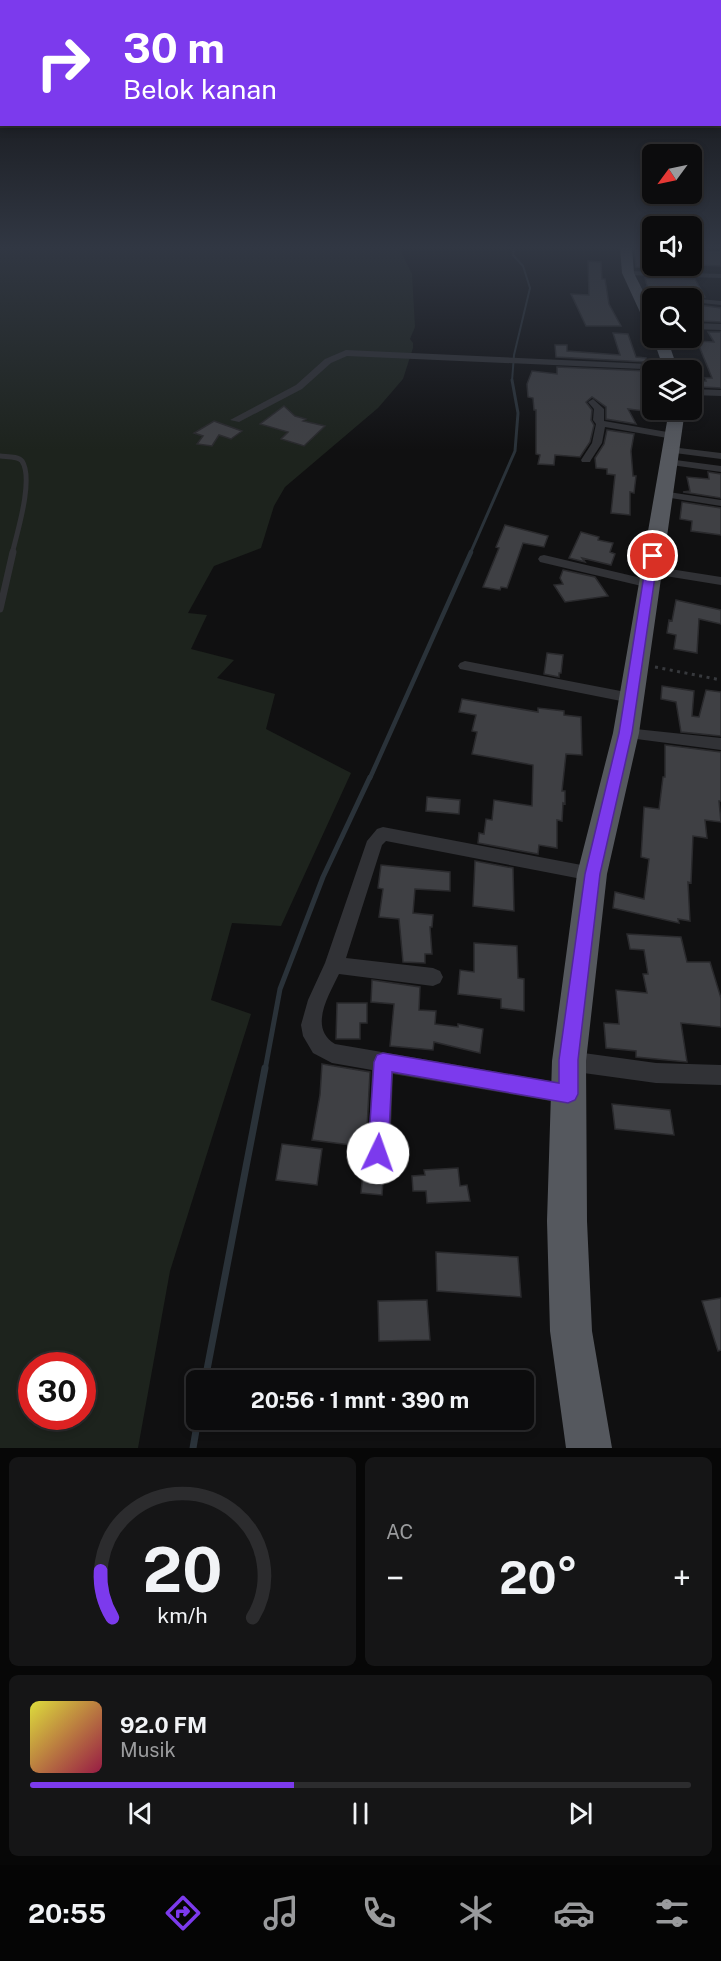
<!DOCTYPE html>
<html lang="id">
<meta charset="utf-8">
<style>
body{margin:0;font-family:"Public Sans",sans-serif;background:#151516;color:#f1f3f6;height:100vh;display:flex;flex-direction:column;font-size:22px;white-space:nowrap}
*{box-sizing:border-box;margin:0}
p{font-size:20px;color:#9a9b9d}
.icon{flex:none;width:33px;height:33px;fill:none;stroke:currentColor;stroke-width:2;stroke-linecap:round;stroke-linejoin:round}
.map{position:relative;height:1448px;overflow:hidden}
.side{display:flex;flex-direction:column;gap:9px;padding:9px;background:#070707;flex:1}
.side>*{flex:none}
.hud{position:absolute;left:0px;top:0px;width:722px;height:126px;box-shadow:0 3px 9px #0003,0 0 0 2px #2c2c2e;background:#7c3aed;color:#fff;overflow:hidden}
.needle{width:39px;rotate:237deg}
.fabs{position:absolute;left:642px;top:144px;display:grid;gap:12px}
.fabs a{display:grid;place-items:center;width:60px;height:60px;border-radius:9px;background:#0c0c0d;box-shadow:0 3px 9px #0003,0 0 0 2px #2c2c2e;font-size:30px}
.speed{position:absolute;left:18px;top:1352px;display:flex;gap:12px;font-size:30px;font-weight:700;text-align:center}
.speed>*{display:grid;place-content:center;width:78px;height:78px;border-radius:50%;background:#0c0c0d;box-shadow:0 3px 9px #0003,0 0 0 2px #2c2c2e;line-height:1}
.speed .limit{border:9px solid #d22;background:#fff;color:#111}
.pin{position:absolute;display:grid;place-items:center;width:51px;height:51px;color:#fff;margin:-26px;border:3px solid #fff;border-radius:50%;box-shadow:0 2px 6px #0007}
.me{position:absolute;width:66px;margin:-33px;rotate:3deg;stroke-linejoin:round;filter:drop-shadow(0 0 4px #0008)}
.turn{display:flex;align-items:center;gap:21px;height:126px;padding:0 24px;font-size:27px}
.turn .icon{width:78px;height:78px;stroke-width:2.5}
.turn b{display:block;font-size:42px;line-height:51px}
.big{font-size:45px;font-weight:700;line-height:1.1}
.side .card{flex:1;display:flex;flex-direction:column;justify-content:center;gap:9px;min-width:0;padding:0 21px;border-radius:9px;background:#151516}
.side .dial{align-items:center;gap:0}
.dial svg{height:156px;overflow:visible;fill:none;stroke:#2c2c2e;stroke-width:7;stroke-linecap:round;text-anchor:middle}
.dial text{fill:#f1f3f6;stroke:none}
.song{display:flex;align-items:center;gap:18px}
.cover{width:72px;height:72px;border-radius:9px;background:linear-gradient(135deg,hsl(60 70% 55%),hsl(340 70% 35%))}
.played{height:6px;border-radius:3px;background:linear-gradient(90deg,#7c3aed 40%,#2c2c2e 40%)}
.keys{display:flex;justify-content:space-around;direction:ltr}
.heat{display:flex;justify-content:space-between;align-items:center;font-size:33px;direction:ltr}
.side .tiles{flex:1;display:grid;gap:9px;grid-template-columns:1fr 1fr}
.card:last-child{grid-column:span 2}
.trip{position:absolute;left:186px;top:1370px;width:348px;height:60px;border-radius:9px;background:#0c0c0d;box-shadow:0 3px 9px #0003,0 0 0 2px #2c2c2e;font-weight:700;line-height:60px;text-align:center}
.tab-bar{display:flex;height:96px;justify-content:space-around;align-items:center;background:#050505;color:#9a9b9d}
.tab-bar .icon{width:42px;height:42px}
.tab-bar .on{color:#7c3aed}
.tab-bar b{font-size:27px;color:#f1f3f6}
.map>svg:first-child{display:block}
</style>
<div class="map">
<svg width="721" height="1448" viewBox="0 0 721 1448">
<rect width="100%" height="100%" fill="#101011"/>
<path fill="#1d231d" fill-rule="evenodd" d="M0,248H399L412,274L415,327L410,339L413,343V348L403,379L378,408L285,487L274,506L261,548L214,566L188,613L207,615L191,649L234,660L217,678L275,694L266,729L351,773L281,926L232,923L211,1000L251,1014L170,1271L138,1448H0ZM32,1365H82V1416H32Z"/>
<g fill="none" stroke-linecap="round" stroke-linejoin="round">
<path stroke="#2a3239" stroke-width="2" d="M512,381L514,355L530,288L523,266L513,255L514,248"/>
<path stroke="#2a3239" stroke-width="3" d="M470,554L515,451L518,413L512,380"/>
<path stroke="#2a3239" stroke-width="4.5" d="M370,778L471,552"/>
<path stroke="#2a3239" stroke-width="5" d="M265,1070L280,989L323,877L370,777"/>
<path stroke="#2a3239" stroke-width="7" d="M205,1380L265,1068
M193,1448L198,1419"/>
</g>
<path fill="#3f4044" stroke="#2a2a2d" stroke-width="1.5" d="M634,248H652V266H688L690,271L636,267Z
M692,250L721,251V266L699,265Z
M588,261L601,262L602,279H605L609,304L621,326H586L571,294L589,295Z
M645,278L695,279L705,297H650Z
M692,304L721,308V322L703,321L698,313H695Z
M708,332H721V388L703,387L701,381H706L705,378H712L697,341L714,342Z
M613,333L628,334L636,357L646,358V362L556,357L555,345H567V351L620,355Z
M557,367L647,371L648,377L642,376L644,411L628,409L636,424L606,419V407L592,397L586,402L592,410L591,420L594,425L590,442L580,457L555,455L554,465L538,464L540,455L536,454V410H534L533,398L528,397L527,384L532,371L557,374Z
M284,406L295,416L306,419L303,421L325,426L304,446L281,439L288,432L260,424Z
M214,421L242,431L231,439L219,435L212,446L197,444L203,436L194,433Z
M607,430L634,434L631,451L633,476H636L634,493L630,492V515L611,513L615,475L607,474V469L596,468L595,458L604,444Z
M708,472L721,474V498L683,492L690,491L687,477L709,479Z
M682,502L721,508V535L691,531L692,521L680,519Z
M505,525L548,536L544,547L523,543L507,588L501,587L500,590L483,587L499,548L496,547Z
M581,532L599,537L598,540L613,543L610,552L615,554L611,565L582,558L585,562L569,558Z
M563,570L595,577L608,596L565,602L554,585L563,584L560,578Z
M676,600L721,610V624L699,619L697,653L674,649L676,635L667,633L669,620L672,621Z
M547,653L563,655L561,673H559V677L544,674Z
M662,686L694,691L692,716L699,717L706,690L721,692V736L681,732L676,702L661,699Z
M462,699L538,712V708L564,711V715L581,717L582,755L566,754L562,791H565V804L563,803L562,821L557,820V848L539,845L538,854L478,843L479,833L484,834L486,819L492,820L494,800L532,806L533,765L472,754L477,732L472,731L476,715L459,712Z
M665,745L721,752V801H719L721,822L705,820L707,838L693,836L691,883L688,882L690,921L678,919L679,923L613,908L615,892L644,899L649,859L641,857L644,807L659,809L663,777H665Z
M427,797L460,800L459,814L426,811Z
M475,861L513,868L514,911L473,906Z
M381,865L450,872V891L415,889L413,913L433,915L432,927H430L432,954H425V963L403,962L399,919L379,917L383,889L378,888Z
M627,934L681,937L687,962H710L721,998V1027L681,1023L687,1062L636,1057V1051L606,1048L604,1023L619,1024L616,990L647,993L643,974H648L644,950L630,949Z
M474,943L517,946L518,978L524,979V1011L501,1008V999L458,994L460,970L474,972Z
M372,980L420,987L419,1010L436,1011L435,1024L458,1027V1024L483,1029L480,1053L434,1042L433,1050L390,1046L394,1004L371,1002Z
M337,1003H367V1023H360V1039H336Z
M322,1064L370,1072L366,1147L312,1140L320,1095Z
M612,1104L670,1110L674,1135L615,1129Z
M282,1144L322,1149L317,1185L276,1180Z
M364,1162L378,1166L384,1165L382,1195L361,1193Z
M458,1168L460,1186L467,1185L470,1201L427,1203L426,1191H413L412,1176L425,1175L424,1170Z
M436,1252L518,1257L521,1297L437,1291Z
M721,1298V1350L718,1351L702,1301Z
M427,1300L430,1340L379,1341L378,1301Z"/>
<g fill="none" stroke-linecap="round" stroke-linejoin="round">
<path stroke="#37393d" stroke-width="3" stroke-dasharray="3 4.5" stroke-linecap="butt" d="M655,667L721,680"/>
<path stroke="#313236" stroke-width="5" d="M0,456C6,457 18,456 22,461C34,479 17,533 12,554"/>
<path stroke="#313236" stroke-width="7" d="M0,609L13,552"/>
<path fill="#313236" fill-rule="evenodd" d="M628,271L721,274V278L625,275V271Z
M689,298L721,301V305L692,302V298Z
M692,323L721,324V330L692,329Z
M346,350L671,365L676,368L665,370L347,356L331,363L302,389L239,422L230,420L296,385L325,359Z
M692,389L721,390V396L692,395Z
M593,399L604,409V421L673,433L678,436L673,439L605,427L602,443L591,460L590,462H582L581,460L592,443L596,424L593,420L594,409L588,402Z
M671,447L721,453V459L667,452L666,450Z
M668,459L721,466V472L664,464L663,462Z
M662,491L721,500V506L658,496V492Z
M544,555L654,581L656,584L650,588L540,562L538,559L540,556Z
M651,566L721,577V585L647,573L645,570Z
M465,661L631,693L638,698L631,703L460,669L458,666L460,663Z
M626,728L721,738V750L621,737L618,733L621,729Z
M383,827L592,867L598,869L601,874L598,879L592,881L386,841L382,845L346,958L433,968L440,971L443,977L440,983L433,986L339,974C329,995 308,1028 335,1044L568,1084L575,1087L579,1094L575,1101L568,1104L393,1074L390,1153L387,1161L379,1164L371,1161L368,1153L372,1070L332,1063L313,1053L303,1036L301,1025L308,1000L325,963L367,841L377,829Z
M569,1051L656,1063L721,1065V1085L656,1083L569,1071L562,1068L559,1061L562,1054Z"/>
<path fill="#55585e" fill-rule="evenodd" d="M620,248H632L634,273L652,309V327L645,323L622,273Z
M653,338H667L678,370H664Z
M669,410H685L639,733L607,874L586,1061L587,1221L592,1331L612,1448H566L550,1331L547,1221L552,1061L577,874L613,733Z"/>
</g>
<linearGradient id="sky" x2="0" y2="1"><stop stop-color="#090909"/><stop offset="0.55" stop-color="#313743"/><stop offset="1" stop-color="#313743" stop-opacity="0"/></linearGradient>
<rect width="721" height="450" fill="url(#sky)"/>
<path fill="#7c3aed" stroke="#51269a" stroke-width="1.5" d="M653,553L658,556L632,733L600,874L578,1060V1094L575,1100L568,1103L392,1072L388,1153L386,1160L378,1163L371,1160L368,1153L374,1062L377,1055L383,1053L559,1083V1060L585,874L619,733L647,556Z"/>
</svg>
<div class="fabs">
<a><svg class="needle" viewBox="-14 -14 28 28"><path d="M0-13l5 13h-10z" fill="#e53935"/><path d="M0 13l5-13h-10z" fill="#9a9b9d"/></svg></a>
<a><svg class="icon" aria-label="sound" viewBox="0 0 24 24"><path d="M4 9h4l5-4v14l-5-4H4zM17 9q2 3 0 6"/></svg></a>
<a><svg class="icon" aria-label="search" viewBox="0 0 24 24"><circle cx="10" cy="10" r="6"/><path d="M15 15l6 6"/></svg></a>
<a><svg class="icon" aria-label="layers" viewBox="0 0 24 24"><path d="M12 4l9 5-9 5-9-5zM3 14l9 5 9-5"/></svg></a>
</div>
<div class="speed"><div class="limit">30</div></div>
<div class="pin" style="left:653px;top:556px;background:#d93025"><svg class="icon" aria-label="arrive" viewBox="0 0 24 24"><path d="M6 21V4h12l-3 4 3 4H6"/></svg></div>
<svg class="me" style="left:378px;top:1153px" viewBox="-20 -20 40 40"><circle r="19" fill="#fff"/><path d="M0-13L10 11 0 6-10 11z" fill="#7c3aed"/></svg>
<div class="trip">20:56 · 1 mnt · 390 m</div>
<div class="hud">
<div class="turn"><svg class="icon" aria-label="right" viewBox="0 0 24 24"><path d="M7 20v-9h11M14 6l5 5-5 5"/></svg><div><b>30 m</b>Belok kanan</div></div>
</div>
</div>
<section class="side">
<div class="tiles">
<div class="card dial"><svg viewBox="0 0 100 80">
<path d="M14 69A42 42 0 1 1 86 69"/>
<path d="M14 69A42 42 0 0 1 8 45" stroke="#7c3aed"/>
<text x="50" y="56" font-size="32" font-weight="700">20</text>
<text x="50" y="72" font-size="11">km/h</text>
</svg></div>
<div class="card"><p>AC</p>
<div class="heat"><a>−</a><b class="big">20°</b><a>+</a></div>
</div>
<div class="card">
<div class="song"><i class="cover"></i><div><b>92.0 FM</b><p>Musik</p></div></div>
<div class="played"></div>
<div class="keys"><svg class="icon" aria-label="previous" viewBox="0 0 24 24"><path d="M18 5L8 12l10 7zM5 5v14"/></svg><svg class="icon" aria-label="pause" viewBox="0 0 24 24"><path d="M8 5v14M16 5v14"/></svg><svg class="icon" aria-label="next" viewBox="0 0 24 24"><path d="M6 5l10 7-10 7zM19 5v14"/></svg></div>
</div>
</div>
</section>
<nav class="tab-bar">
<b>20:55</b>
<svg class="icon on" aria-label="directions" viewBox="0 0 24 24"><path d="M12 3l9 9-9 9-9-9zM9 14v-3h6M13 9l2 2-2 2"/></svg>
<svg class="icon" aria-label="music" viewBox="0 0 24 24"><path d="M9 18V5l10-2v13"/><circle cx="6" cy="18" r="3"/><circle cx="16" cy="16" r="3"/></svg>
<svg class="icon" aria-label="phone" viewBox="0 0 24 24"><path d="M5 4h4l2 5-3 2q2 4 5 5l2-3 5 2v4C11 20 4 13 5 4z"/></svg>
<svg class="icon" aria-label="climate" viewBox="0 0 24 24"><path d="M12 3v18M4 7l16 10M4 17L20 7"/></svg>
<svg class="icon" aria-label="car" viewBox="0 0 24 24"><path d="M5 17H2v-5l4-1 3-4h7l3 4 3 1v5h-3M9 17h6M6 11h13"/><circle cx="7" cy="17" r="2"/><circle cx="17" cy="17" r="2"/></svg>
<svg class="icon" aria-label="filters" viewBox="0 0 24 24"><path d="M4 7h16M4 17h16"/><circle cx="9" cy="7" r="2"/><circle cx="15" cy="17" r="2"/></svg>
</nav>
